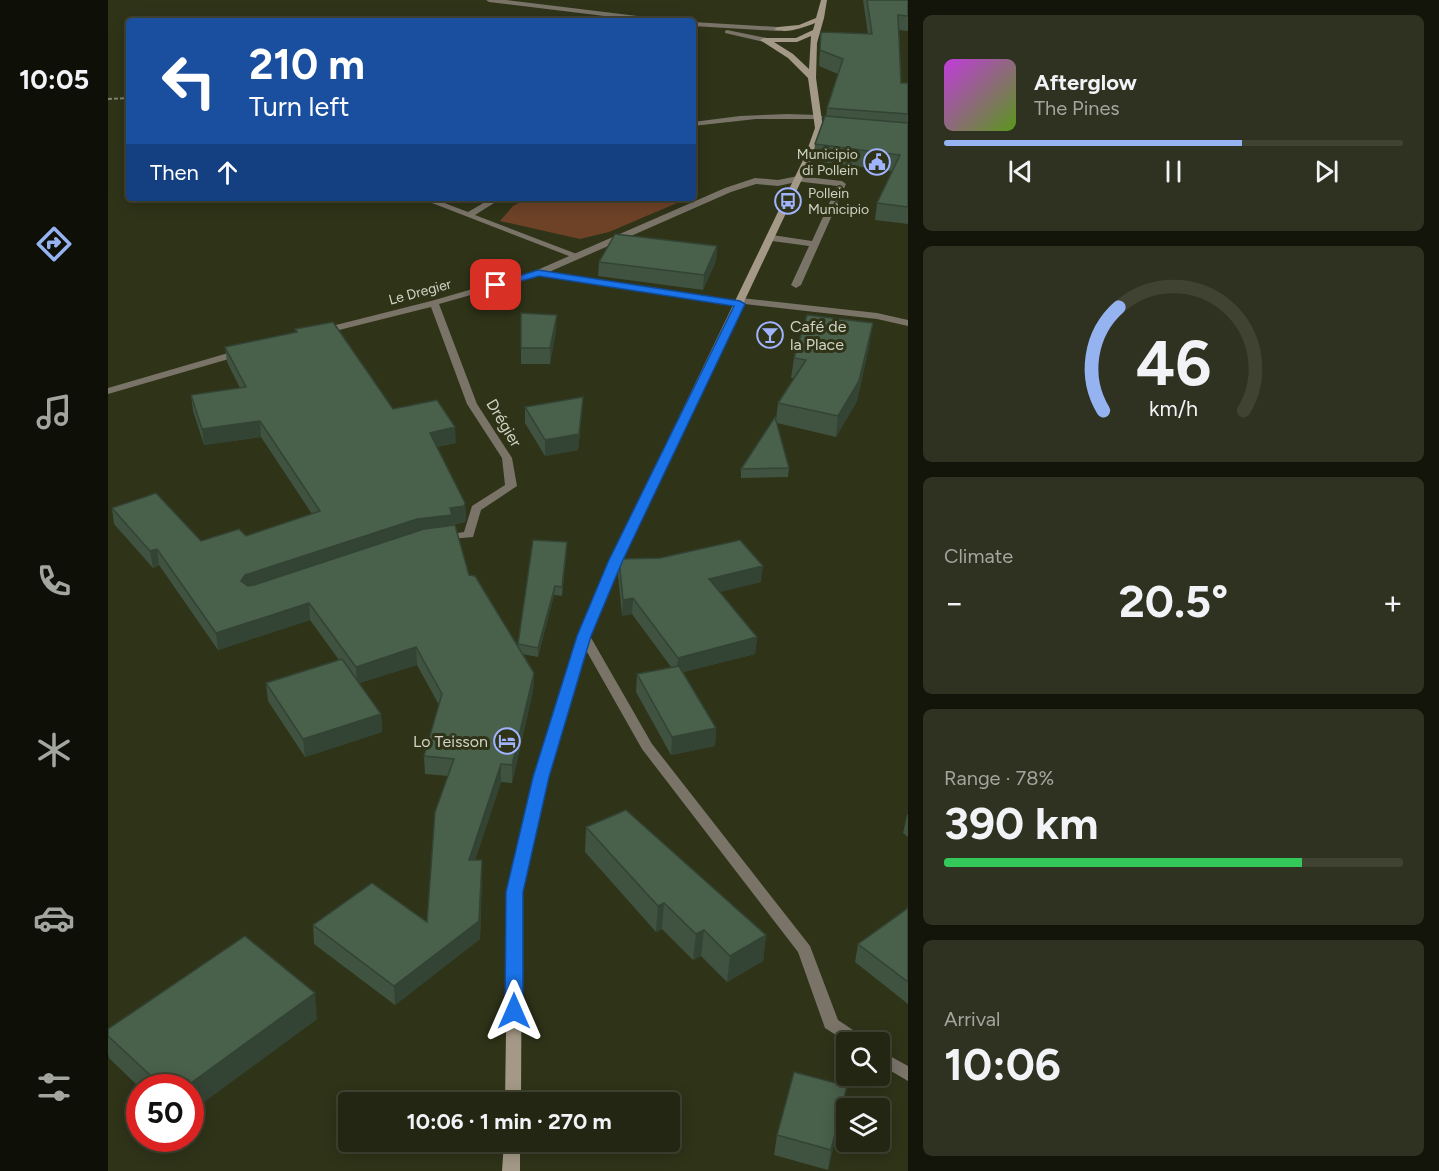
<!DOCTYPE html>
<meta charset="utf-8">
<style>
body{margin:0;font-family:Figtree,sans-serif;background:#2f3220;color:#f1f3f6;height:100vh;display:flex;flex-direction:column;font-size:22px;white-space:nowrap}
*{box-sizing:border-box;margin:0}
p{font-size:20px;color:#a3a59f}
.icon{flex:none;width:33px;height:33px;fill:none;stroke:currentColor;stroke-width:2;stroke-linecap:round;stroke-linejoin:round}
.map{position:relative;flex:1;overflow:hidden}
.side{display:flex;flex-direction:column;gap:15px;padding:15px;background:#13150a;width:531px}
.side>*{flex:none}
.banner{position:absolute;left:18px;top:18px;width:570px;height:183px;border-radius:6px;box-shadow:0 3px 15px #0003,0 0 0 2px #404332;background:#1a4fa0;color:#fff;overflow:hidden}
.fabs{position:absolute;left:728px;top:1032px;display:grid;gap:12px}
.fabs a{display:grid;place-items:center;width:54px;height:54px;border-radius:6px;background:#232612;box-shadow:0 3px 15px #0003,0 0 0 2px #404332;font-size:30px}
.speed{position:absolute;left:18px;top:1074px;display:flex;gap:12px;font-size:30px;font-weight:700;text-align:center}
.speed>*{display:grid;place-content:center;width:78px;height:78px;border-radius:50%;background:#232612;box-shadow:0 3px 15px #0003,0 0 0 2px #404332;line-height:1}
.speed .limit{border:9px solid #d22;background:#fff;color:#111}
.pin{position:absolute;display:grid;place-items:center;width:51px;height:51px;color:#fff;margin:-26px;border-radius:12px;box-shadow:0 3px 9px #0006}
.me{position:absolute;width:66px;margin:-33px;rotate:0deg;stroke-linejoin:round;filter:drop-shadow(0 0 4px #0008)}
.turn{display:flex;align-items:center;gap:21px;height:126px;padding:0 24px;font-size:27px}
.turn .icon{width:78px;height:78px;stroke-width:2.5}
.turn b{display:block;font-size:42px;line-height:51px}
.then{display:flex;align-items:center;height:57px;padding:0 24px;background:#0003;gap:12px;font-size:22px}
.big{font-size:45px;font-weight:700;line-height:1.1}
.side .tile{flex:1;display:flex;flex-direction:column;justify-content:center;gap:9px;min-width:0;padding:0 21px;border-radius:9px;background:#2f3220}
.side .dial{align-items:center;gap:0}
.dial svg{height:156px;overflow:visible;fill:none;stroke:#404332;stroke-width:7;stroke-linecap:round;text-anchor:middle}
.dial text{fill:#f1f3f6;stroke:none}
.song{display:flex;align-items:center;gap:18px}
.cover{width:72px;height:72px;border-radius:9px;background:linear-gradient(135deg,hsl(290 70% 55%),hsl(90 70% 35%))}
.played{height:6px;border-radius:3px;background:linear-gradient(90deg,#95b2f1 65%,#404332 65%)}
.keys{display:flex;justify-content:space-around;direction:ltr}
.heat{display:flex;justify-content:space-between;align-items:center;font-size:33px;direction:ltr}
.charge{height:9px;border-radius:4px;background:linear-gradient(90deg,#34c759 78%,#404332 0)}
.trip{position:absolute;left:230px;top:1092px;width:342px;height:60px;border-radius:6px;background:#232612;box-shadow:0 3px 15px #0003,0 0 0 2px #404332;font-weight:700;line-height:60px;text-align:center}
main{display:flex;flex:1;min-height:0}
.tab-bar{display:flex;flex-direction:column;width:108px;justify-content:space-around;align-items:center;background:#0e0f07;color:#a3a59f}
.tab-bar .icon{width:42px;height:42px}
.tab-bar .selected{color:#95b2f1}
.tab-bar b{font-size:27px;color:#f1f3f6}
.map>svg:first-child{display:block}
</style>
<main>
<nav class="tab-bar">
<b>10:05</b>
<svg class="icon selected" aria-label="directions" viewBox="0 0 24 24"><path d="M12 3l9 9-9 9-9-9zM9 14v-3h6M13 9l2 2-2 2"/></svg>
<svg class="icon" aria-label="music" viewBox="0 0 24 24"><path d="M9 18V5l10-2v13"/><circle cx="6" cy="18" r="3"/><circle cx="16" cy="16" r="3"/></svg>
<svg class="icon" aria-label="phone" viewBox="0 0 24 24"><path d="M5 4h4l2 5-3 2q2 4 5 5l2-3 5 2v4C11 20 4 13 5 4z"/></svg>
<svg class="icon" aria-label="climate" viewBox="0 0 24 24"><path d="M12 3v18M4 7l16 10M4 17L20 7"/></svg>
<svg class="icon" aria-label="car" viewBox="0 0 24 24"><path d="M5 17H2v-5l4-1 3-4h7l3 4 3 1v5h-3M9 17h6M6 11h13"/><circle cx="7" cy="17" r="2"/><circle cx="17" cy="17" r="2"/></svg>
<svg class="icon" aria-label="filters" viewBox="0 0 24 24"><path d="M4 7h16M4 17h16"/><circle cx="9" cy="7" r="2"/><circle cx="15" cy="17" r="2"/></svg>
</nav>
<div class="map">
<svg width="800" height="1171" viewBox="0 0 800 1171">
<rect width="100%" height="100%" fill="#2f3318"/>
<path fill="#6d4227" d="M420,198H550L569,203L501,232L472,239L392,221L405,206Z"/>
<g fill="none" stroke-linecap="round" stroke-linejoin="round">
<path stroke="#7e826c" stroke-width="2" stroke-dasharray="4 2" stroke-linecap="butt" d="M0,99L21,98"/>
<path fill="#7a7368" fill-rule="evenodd" d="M679,114L711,115L715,117L711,119H648L585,126V122L632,116Z
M690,176L734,181L738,184L693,285L688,288L683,285L701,246L664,241L660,238L664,235L704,241L729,186L687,181L686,179Z
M384,198H394L367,215L474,256L472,258H466L324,203L331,201L360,212Z"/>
<path fill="#7a7368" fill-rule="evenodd" d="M690,176L694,179L693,181L670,186L648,184L623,192L441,272L629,301L633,298L769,313L800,320V326L769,319L637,304L632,307L431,276L331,304L369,404L404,458L409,486L373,510L365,537L331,540L329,538L331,536L356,532L364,506L397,485L394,458L359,404L323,307L215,334L212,333V329L323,301L427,271L617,188L647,178L670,180Z
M134,349L139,352L138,354L0,394V388Z
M476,632L482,636L544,744L702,946L730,1020L757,1038L759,1042H739L717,1028L690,952L534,749L470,636Z
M771,1050L800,1066V1081L771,1064Z"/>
<path fill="#7a7368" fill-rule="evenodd" d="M378,0H398L554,19L557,21H537L381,2Z
M585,22L670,27L674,29L670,31L585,26Z
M619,30L659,38L660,40L656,42L617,33V31Z"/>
<path fill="#a39986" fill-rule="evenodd" d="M713,0H719L716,18L709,43L708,78L715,128L705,156L513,562L482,636L440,777L414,892L413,1102H397L400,892L426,777L470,636L501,562L697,156L707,128L700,78L680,58L652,40L656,38H688L705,30L707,23C695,28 678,34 666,29L670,27L691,25L708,18ZM703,36L701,69L685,54L666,42H689Z
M396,1142H412V1171H394Z"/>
</g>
<path fill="#3f5340" d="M755,0H800V31L791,30L793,83H800V224L767,220L769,203L784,171L705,161L707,144L718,116L719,108L730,74L711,66L713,32L760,34Z
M609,246L608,261L595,290L490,276L491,262Z
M413,313L448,330L442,364H413Z
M187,329L285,409L348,443L329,447L357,503L358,519L357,522L344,525L361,575L410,647V644L459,542L454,596L446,595L430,657L414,654L426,673L425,691L404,783L393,782L367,860L374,879L372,939L287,1005L206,944L205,925L319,922L340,776L317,774L316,756L331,705L309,665L251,683L273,714L274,732L197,757L160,701L158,683L231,660L202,620L110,650L51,565L45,568L6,524L4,508L93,541L138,536L204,514L153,437L96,445L85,411L83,395L132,388L119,362L117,347L188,333Z
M762,342L749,401L728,437L669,423L681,468L680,477L633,478V469L668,420L670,403L686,378H683L686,358Z
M475,397L474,413L470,450L437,456L417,423V407Z
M511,559L653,582L611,592L649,637L647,654L575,672L608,728L607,746L563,755L528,692L529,674L563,667L524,614L514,616L510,575Z
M800,814V837L795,833L799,815Z
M478,827L658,935L655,961L619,982L593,956L585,960L554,929L548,932L477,852Z
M800,908V1004L747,962L750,944Z
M209,1019L82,1112V1088H32L1,1058L0,1053V1029Z
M739,1086L735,1105L720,1170L666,1155L669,1135Z"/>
<path fill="#334334" d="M609,246L608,261L595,290L596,275Z
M449,315L448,330L442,364V348Z
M765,323L762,342L749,401L728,437L730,416Z
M475,397L474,413L470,450L437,456V440Z
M152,421L153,437L96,445L94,429Z
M347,427L348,443L322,448V433Z
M357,503L358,519L357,522L344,524V531L138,592L133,581L137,575Z
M459,542V551L454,596V587Z
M49,549L51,565L45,568L42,551Z
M655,566L653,582L599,595L601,579Z
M447,586L446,595L430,657V648Z
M525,598L524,614L514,616L515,600Z
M201,603L202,620L110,650L108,633Z
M649,637L647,654L568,674L570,658Z
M308,647L309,665L249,684L248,667Z
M426,673L425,691L404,783V765Z
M273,714L274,732L197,757L195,739Z
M608,728L607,746L563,755L564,737Z
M393,764V782L361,878V860Z
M374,860L372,939L287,1005L286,986Z
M556,903L554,929L548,932L550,906Z
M596,930L593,956L585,960L588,934Z
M658,935L655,961L619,982L622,956Z
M207,993L209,1019L82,1112V1088H76Z
M739,1086L735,1105L720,1170L723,1150Z"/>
<path fill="#49604b" stroke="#334334" stroke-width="1.5" d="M759,0H800V16L790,15L793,83H800V114L719,108L735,59L712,50L713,32L764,34Z
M717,116L800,123V207L769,203L792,155L707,144Z
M507,234L609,246L596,275L491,262Z
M413,313L449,315L442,348H413Z
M699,315L765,323L751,381L730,416L670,403L698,360L686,358Z
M225,322L285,409L329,400L347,427L322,433L357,503L356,506L342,508L344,515L309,519L137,575L133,581L140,586L146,585L316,529L347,525L361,575L367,576L426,673L404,765L393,764L361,860H374L371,921L286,986L205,925L264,883L319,922L327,812L346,759L316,756L334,694L308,647L248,667L201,603L108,633L49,549L42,551L4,508L48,493L93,541L131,529L138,536L212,511L152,421L94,429L83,395L138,387L117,347L189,332L187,329Z
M475,397L471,434L437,440L417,407Z
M667,417L681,468L633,469Z
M425,540L459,542L454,587L447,586L430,648L410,644Z
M632,540L655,566L601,579L649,637L570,658L525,598L515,600L511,559L552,558Z
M234,659L273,714L195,739L158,683Z
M571,666L608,728L564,737L529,674Z
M518,810L658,935L622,956L596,930L588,934L556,903L550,906L478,827Z
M800,908V982L750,944Z
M137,936L207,993L76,1088H56L0,1036V1029Z
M686,1072L739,1086L723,1150L669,1135Z"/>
<path fill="#1a73e8" stroke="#114b97" stroke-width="1.5" d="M430,270L632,301L637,304L514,562L483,636L441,777L415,892V1011L413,1016L406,1018L400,1016L397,1011L398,892L425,777L469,636L500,562L626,306L431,276L388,288L383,285Z"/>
<defs>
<g id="civic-ring" transform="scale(1.35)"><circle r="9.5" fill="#2f3318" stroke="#a0b3fd" stroke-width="1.5"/><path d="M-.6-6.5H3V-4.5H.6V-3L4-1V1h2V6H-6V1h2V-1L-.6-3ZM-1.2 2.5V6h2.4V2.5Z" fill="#a0b3fd"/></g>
<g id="bus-ring" transform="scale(1.35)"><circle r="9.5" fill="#2f3318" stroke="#a0b3fd" stroke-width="1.5"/><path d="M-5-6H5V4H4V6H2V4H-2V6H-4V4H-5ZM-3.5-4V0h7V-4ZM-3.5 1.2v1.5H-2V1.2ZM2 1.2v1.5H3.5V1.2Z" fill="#a0b3fd"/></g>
<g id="bar-ring" transform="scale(1.35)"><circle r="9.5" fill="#2f3318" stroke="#a0b3fd" stroke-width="1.5"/><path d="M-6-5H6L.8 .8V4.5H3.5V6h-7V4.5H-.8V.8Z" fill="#a0b3fd"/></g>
<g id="hotel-ring" transform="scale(1.35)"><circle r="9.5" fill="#2f3318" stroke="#a0b3fd" stroke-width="1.5"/><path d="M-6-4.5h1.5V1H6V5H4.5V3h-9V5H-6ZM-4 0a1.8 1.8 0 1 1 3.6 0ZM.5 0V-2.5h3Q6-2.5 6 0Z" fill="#a0b3fd"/></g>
</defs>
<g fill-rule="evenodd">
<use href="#civic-ring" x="769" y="162"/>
<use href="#bus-ring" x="680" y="201"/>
<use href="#bar-ring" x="662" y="335"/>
<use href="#hotel-ring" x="399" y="741"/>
</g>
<g text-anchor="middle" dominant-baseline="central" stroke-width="6" stroke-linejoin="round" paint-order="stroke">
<g font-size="14" fill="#d1d4c4" stroke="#2f3318" text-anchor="end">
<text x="750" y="154">Municipio<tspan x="750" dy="16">di Pollein</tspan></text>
<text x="700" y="193" text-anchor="start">Pollein<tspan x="700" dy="16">Municipio</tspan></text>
</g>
<g font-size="14" fill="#d1d4c4" stroke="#2f3318">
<text transform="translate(312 292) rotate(-15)">Le Dregier</text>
</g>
<g font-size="16" fill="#d1d4c4" stroke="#2f3318" text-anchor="start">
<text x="682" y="326">Café de<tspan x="682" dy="18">la Place</tspan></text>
<text x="380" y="741" text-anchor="end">Lo Teisson</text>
</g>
<g font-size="16" fill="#d1d4c4" stroke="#2f3318">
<text transform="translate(396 423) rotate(59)">Drégier</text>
</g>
</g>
</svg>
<div class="fabs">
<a><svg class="icon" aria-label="search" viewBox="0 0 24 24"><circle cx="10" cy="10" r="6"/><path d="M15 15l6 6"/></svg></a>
<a><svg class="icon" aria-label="layers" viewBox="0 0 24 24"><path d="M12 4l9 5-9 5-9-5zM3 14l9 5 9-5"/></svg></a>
</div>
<div class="speed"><div class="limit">50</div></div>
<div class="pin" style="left:388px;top:285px;background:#d93025"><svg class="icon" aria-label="arrive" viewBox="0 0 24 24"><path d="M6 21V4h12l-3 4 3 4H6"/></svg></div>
<svg class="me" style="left:406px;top:1011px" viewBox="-20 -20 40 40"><path d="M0-17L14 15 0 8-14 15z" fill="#1a73e8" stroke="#fff" stroke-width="4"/></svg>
<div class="trip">10:06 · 1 min · 270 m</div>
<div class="banner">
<div class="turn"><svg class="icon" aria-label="left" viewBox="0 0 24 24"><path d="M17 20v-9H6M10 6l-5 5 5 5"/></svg><div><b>210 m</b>Turn left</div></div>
<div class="then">Then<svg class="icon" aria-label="ahead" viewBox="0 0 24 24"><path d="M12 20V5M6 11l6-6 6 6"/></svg></div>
</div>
</div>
<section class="side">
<div class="tile">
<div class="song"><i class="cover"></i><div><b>Afterglow</b><p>The Pines</p></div></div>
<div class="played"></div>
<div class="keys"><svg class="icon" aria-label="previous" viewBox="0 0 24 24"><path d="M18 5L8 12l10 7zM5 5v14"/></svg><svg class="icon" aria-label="pause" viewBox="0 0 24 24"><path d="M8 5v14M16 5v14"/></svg><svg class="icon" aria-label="next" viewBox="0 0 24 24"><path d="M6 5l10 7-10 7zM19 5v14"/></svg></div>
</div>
<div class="tile dial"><svg viewBox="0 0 100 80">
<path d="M14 69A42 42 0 1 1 86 69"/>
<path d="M14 69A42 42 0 0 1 22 16" stroke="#95b2f1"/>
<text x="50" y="56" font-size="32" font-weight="700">46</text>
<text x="50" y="72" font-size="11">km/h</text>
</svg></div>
<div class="tile"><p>Climate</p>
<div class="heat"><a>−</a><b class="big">20.5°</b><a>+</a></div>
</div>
<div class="tile"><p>Range · 78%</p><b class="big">390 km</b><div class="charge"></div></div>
<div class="tile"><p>Arrival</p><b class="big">10:06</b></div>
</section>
</main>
